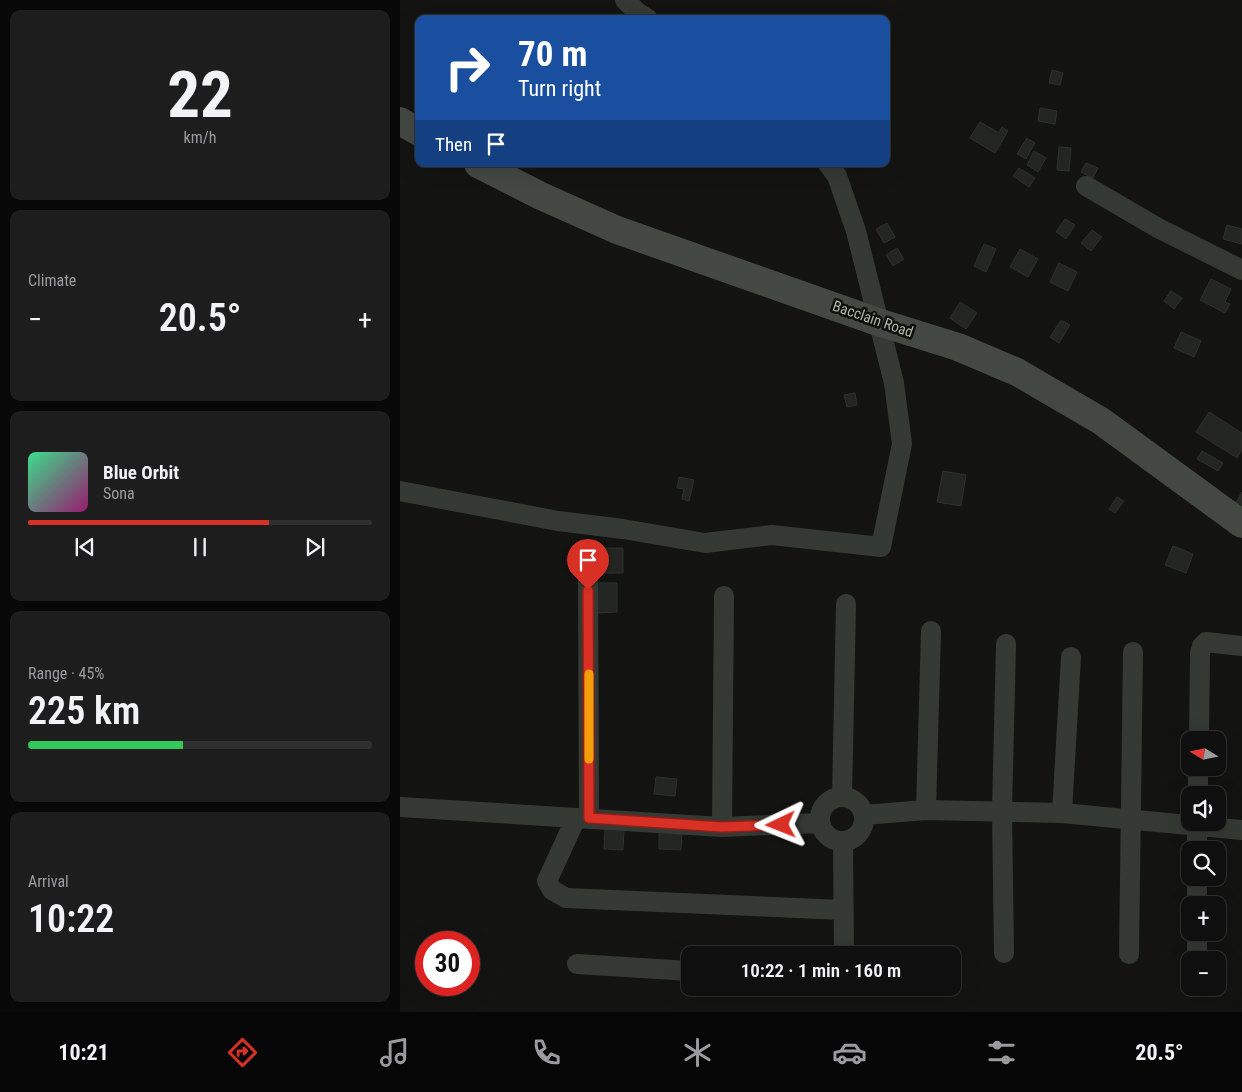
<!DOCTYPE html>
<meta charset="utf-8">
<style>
body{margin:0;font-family:"Roboto Condensed",sans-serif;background:#1c1d1c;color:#f1f3f6;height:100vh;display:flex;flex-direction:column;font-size:19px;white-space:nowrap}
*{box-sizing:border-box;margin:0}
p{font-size:16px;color:#9b9c9e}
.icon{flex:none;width:28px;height:28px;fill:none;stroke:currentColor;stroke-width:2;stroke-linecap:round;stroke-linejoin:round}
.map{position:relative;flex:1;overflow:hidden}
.panel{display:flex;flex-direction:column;gap:10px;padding:10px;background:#080808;width:400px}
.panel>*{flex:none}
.guide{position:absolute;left:15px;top:15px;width:475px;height:152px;border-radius:10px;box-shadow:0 5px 20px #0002,0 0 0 1px #2e2f2e;background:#1a4fa0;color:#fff;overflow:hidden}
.needle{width:32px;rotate:280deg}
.buttons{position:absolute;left:781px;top:731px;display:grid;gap:10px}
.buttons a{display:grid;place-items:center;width:45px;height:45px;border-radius:10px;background:#0e0f0e;box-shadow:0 5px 20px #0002,0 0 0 1px #2e2f2e;font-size:25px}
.speed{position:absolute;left:15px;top:931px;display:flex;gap:10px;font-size:25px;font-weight:700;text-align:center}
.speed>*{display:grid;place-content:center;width:65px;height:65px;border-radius:50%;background:#0e0f0e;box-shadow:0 5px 20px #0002,0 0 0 1px #2e2f2e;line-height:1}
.speed .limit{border:8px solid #d22;background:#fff;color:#111}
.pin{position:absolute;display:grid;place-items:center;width:42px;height:42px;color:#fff;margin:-51px -21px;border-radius:50% 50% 50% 0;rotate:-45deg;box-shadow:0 0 5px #0007}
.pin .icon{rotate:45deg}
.me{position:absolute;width:55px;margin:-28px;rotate:268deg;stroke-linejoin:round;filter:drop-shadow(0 0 4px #0008)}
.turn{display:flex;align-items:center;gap:18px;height:105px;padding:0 20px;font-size:22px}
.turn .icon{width:65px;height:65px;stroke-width:2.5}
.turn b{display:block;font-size:35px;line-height:42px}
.then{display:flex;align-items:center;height:48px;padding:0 20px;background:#0003;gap:10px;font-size:19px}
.big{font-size:38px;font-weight:600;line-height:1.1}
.panel .card{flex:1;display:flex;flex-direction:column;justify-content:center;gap:8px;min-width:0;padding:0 18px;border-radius:10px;background:#1c1d1c}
.panel .dial{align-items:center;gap:0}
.dial b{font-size:65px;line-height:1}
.song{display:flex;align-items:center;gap:15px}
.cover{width:60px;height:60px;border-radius:8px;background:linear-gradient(135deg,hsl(150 70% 55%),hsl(320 70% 35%))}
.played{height:5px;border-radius:2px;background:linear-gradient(90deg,#d93025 70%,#2e2f2e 70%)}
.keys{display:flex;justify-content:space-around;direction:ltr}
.heat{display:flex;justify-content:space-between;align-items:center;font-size:28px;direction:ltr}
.charge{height:8px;border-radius:4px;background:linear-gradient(90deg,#34c759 45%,#2e2f2e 0)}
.trip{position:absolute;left:281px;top:946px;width:280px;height:50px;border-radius:10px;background:#0e0f0e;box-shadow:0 5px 20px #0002,0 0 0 1px #2e2f2e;font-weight:600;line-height:50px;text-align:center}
.tabs{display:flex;height:80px;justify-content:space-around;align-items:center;background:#060606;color:#9b9c9e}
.tabs .icon{width:35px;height:35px}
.tabs .active{color:#d93025}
.tabs b{font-size:22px;color:#f1f3f6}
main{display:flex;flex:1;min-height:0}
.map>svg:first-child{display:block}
</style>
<main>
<section class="panel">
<div class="card dial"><b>22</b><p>km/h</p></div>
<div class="card"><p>Climate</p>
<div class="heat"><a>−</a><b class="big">20.5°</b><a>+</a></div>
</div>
<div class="card">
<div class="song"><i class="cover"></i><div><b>Blue Orbit</b><p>Sona</p></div></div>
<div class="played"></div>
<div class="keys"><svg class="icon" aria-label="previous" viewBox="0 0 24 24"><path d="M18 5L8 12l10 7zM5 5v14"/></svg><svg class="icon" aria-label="pause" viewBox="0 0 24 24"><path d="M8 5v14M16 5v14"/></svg><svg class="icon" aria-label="next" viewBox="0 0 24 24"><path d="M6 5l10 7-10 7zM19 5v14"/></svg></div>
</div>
<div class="card"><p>Range · 45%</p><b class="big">225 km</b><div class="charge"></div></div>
<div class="card"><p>Arrival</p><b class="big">10:22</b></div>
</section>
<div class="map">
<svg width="842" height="1012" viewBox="0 0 842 1012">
<rect width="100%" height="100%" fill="#131412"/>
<path fill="#232522" stroke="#2d302c" d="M652,70L663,73L660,85L649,83Z
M640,108L657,111L655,124L638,121Z
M580,122L599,133L602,127L608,131L595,153L570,138Z
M627,138L635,143L626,159L617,154Z
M659,147L671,148L669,171L657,170Z
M634,151L646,158L638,172L627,165Z
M686,163L698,168L693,178L681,172Z
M619,168L635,178L629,187L613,176Z
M665,219L675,225L666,239L656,232Z
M487,223L495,237L484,243L476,229Z
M827,225L842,229V244L823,239Z
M692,230L702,237L691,251L681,243Z
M584,244L596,249L586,272L574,266Z
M497,248L504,259L493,266L486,255Z
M620,249L638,259L628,277L610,267Z
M659,263L677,272L668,291L650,282Z
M811,279L831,289L825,302L830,304L825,313L800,300Z
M771,291L782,298L774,309L764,301Z
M560,302L577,313L566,329L550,318Z
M661,320L670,325L659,343L650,337Z
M781,332L801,341L794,357L774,348Z
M455,393L457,405L447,407L444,395Z
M809,412L842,433V450L837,458L796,432Z
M802,451L823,463L818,471L797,459Z
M543,471L566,475L561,506L537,502Z
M279,477L294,480L289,501L282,499L284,489L277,488Z
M842,492V508L835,504Z
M717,497L724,501L715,513L709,509Z
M773,546L793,554L786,573L765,565Z
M198,548H223V573H198Z
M195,583H217V612L196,613Z
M256,777L277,779L275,796L254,794Z
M205,828L224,829L223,850L204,849Z
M259,830H282L281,850L259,849Z"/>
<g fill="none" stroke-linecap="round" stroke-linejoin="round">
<path stroke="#353933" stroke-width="20" d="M225,0L237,12L248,19
M686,186L758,228L842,270
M0,491L158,521L223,529L305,543L372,535L481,547L502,444L494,383L456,231L437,176L428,164
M188,571L189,819
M799,740L800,653L802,646L806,642L842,646
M798,795V768
M420 819a22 22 0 1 1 44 0a22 22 0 1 1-44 0Z
M442,797L446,604
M0,807L322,827L420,823
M526,810L531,631
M662,813L671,657
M464,815L526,810L662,813L842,830
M176,818L147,881L152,890L166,898L443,910
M322,827L324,596
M443,842L444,955
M797,850V822
M797,905V878
M604,953L602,811L606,644
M729,954L733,652
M797,960V932
M177,964L290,971"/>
<path stroke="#444842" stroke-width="28" d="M0,121L19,132
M78,164L141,196L217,230L478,322L558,347L617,372L701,421L842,524"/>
</g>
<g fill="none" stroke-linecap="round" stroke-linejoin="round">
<g stroke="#8d1f18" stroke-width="12">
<path id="route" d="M188,590L189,818L322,827L381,825"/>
</g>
<use href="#route" stroke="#d93025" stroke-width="9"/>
<path stroke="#f59e0b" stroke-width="9" d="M189,674V759"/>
</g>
<g text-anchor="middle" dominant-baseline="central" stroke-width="5" stroke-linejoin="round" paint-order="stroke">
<g font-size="15" fill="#acb4a4" stroke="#0e0f0d">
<text transform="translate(473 319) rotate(19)">Bacclain Road</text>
</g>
</g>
</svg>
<div class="buttons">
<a><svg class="needle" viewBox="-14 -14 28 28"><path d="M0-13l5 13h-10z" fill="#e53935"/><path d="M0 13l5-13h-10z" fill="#9b9c9e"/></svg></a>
<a><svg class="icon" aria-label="sound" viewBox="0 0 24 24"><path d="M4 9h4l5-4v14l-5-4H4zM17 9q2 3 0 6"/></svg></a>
<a><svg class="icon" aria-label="search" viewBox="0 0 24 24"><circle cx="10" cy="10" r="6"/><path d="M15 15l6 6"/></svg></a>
<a>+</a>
<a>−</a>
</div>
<div class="speed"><div class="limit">30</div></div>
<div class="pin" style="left:188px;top:590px;background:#d93025"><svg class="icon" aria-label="arrive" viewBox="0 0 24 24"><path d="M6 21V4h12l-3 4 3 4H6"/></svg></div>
<svg class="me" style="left:381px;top:825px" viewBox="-20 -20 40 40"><path d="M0-17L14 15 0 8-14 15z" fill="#d93025" stroke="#fff" stroke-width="4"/></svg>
<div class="trip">10:22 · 1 min · 160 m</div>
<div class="guide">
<div class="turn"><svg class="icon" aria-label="right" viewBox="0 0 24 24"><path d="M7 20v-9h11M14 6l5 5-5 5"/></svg><div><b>70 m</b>Turn right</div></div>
<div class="then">Then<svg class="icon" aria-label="arrive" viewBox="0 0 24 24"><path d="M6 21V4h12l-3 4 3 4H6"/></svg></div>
</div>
</div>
</main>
<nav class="tabs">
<b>10:21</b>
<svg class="icon active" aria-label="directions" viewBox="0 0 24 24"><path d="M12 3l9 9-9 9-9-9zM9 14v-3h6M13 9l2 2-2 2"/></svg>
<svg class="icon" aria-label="music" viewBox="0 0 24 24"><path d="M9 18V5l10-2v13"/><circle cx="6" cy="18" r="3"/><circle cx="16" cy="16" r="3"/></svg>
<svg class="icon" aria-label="phone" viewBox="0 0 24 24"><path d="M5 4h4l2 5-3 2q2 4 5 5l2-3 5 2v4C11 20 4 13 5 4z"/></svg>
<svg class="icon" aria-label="climate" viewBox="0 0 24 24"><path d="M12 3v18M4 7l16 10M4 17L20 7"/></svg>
<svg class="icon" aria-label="car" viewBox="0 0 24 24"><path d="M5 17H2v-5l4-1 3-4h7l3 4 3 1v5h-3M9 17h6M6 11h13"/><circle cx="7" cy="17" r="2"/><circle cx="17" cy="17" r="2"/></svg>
<svg class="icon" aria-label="filters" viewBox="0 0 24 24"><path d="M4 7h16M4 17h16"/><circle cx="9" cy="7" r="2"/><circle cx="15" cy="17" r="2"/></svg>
<b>20.5°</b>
</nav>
